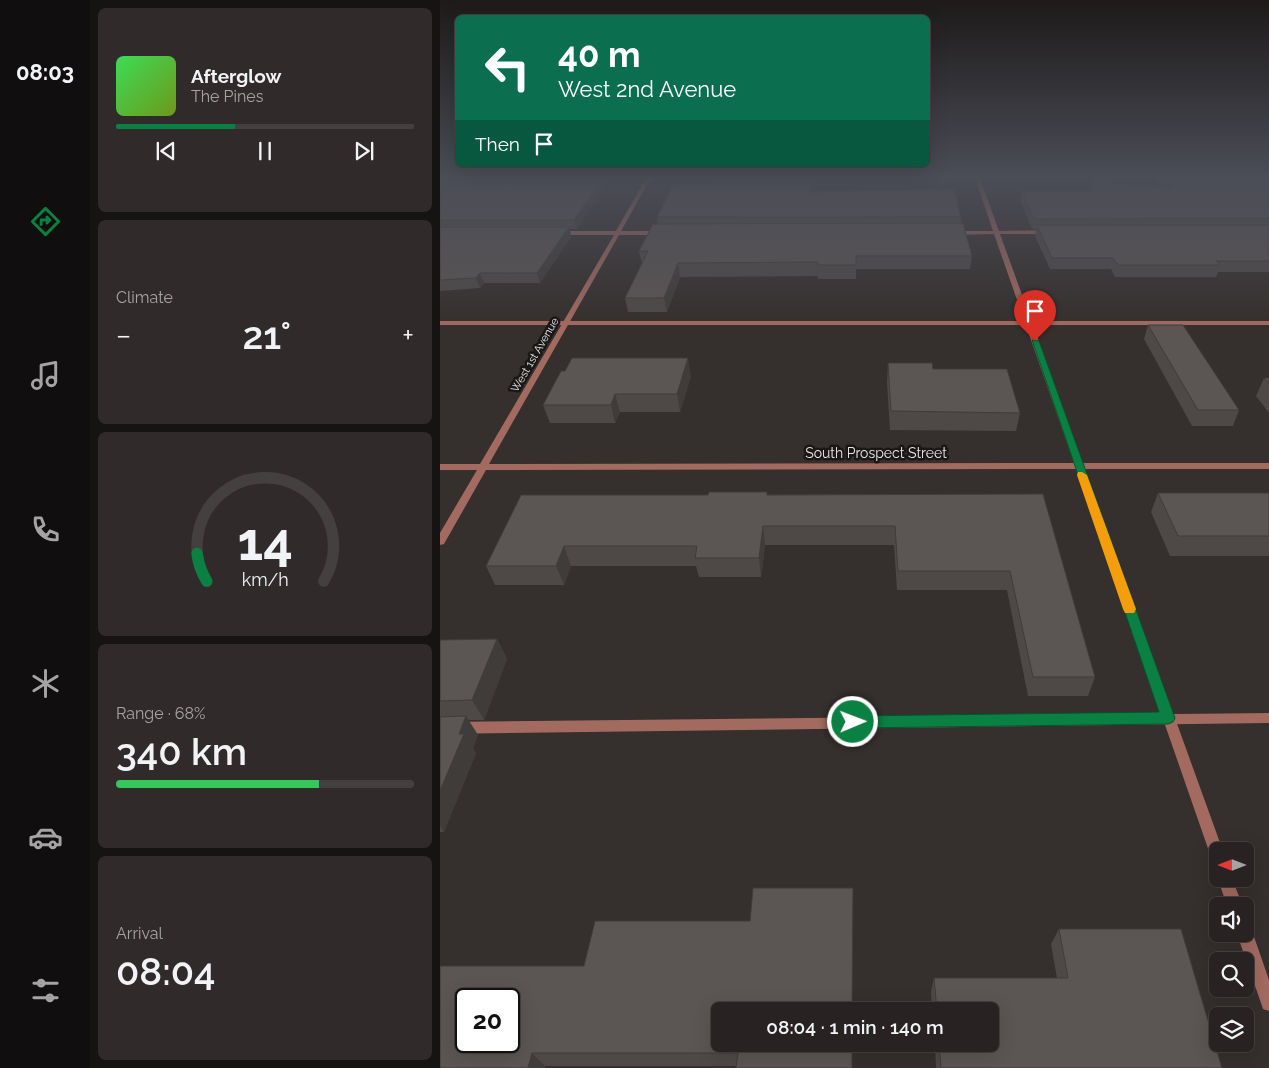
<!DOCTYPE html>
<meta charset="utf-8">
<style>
body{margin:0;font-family:Raleway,sans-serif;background:#302b2a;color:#f1f3f6;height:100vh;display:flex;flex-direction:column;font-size:19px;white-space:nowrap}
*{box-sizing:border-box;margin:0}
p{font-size:16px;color:#a5a4a5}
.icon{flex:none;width:28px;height:28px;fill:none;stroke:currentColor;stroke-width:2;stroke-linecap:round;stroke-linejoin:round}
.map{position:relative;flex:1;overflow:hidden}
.details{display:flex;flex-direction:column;gap:8px;padding:8px;background:#161313;width:350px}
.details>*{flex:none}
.hud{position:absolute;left:15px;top:15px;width:475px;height:152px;border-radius:8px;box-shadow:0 5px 20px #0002,0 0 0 1px #444040;background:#0b6e4f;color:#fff;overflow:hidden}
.needle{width:32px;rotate:270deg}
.controls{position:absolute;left:769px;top:842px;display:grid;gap:10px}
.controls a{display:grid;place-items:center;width:45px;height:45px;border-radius:8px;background:#282322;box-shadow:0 5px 20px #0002,0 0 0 1px #444040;font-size:25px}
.speed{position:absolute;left:15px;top:988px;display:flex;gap:10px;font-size:25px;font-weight:700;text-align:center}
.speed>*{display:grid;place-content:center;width:65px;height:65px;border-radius:50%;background:#282322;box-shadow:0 5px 20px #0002,0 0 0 1px #444040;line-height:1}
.speed .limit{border:2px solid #111;border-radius:8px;background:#fff;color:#111}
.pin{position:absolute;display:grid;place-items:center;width:42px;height:42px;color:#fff;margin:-51px -21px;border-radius:50% 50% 50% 0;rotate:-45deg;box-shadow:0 0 5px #0007}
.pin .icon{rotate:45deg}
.me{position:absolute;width:55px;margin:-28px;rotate:89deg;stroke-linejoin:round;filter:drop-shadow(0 0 4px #0008)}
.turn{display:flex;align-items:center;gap:18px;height:105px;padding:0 20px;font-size:22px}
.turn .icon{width:65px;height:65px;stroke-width:2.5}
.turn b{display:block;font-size:35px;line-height:42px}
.then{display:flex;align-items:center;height:48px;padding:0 20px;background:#0003;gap:10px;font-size:19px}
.big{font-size:38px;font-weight:600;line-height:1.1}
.details .card{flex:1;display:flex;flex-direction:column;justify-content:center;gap:8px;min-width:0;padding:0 18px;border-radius:8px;background:#302b2a}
.details .dial{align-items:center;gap:0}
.dial svg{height:130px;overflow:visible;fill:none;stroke:#444040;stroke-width:7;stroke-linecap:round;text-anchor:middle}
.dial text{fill:#f1f3f6;stroke:none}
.song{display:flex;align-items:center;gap:15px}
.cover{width:60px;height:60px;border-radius:8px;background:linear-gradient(135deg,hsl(130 70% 55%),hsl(80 70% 35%))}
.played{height:5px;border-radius:2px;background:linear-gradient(90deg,#0b8043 40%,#444040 40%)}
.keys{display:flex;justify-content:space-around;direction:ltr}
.heat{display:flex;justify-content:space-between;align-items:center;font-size:28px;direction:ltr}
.charge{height:8px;border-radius:4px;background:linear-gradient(90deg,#34c759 68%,#444040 0)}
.trip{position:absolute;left:271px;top:1002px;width:288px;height:50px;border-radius:8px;background:#282322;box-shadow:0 5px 20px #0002,0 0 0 1px #444040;font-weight:600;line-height:50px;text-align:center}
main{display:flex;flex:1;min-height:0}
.menu{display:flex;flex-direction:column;width:90px;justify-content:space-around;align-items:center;background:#100e0e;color:#a5a4a5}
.menu .icon{width:35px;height:35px}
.menu .current{color:#0b8043}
.menu b{font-size:22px;color:#f1f3f6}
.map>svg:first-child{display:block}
</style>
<main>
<nav class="menu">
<b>08:03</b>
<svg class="icon current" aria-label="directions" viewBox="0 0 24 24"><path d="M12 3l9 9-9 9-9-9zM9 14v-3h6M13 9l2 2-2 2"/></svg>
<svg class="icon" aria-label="music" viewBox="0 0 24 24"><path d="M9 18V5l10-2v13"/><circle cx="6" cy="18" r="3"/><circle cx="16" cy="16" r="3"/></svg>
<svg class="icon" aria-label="phone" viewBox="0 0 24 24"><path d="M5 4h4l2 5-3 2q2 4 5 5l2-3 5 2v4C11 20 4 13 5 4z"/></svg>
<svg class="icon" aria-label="climate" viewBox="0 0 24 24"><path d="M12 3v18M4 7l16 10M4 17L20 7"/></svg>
<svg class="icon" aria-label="car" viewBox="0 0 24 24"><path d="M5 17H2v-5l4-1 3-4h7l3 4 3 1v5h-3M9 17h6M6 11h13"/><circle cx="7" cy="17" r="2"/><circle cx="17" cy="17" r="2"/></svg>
<svg class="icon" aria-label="filters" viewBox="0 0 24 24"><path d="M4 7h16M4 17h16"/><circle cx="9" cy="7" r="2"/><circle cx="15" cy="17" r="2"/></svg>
</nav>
<section class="details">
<div class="card">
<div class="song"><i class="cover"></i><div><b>Afterglow</b><p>The Pines</p></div></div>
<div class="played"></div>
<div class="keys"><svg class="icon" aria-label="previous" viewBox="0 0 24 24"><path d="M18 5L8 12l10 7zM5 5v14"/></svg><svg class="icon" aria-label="pause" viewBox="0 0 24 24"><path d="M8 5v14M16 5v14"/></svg><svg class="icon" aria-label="next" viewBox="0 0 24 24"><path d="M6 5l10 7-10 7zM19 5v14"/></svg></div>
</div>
<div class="card"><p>Climate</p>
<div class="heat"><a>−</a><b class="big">21°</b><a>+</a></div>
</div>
<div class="card dial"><svg viewBox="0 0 100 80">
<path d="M14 69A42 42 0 1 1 86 69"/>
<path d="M14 69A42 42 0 0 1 8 52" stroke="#0b8043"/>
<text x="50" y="56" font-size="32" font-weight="700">14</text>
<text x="50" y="72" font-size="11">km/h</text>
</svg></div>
<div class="card"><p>Range · 68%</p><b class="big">340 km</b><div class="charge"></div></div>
<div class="card"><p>Arrival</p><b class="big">08:04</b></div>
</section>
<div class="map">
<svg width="829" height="1068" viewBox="0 0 829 1068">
<rect width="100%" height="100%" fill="#352f2d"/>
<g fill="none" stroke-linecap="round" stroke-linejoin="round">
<path fill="#a36a60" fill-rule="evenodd" d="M0,321H829V325H0Z
M829,713V723L0,734V722Z"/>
<path fill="#a36a60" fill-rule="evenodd" d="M206,178H211L181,231H221L224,233L221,235H179L49,464L634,463L554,234L513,235L510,233L513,231H553L535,178H540L559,231L608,230L611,232L608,234H560L643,463H829V469H645L783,851H778V864L773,862L771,857L636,469L46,470L4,544L0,545V533L37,470H0V464H40L174,235H118L115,233L118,231H176Z
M778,879H792L803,906H787Z
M805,926L811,928L829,980V1011L823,1009L821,1003L797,934H805Z"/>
</g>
<path fill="#4e4947" d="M0,178H171L137,229H130L131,237L100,283H44L40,288L0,291Z
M332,178H372L371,192L521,217V223L532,256L530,269H416V279H378V276L240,277L227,312H188L185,298L202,264L199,251L218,224L217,217L277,184L332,182Z
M713,178H829V272H778L776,277H675L671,269H610L595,236L596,229H592L580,200L581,191H650L652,181L720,187Z
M708,325L799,410L793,426H752L704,339Z
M448,363L493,369L580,413L576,431L450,430L447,382Z
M251,376L240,412H180L175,423H110L103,405Z
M824,378H829V413L816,396Z
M718,493H829V556H730L711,512Z
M603,494L655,677L648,696H588L567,590H457L454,545H325L321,577H259L256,566H131L124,585H55L46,566L268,495Z
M57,639L67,659L44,720H28L38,735L33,748L36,753L4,832H0V640Z
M619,929L782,1068H496L495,1044H550V1011H492L491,992L494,978H617L611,944Z
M0,966L412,1044L297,1066H105V1068H0Z"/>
<path fill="#403c3a" d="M164,178H171L137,229L134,220Z
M371,178H372L369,204V192Z
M129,227L131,237L100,283L97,273Z
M238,263L240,277L227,312L224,298Z
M40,273L44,283L40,288L36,278Z
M248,358L251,376L240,412L237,394Z
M175,394L180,412L175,423L171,405Z
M323,526L325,545L321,577L319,558Z
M124,546L131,566L124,585L116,566Z
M57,639L67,659L44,720L32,700Z
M26,716L38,735L33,748L36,753L4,832L0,826V791L19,734Z
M92,1053L105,1066V1068H88Z"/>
<path fill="#5b5553" stroke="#403c3a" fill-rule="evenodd" d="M0,178H164L134,220H0Z
M332,178H371L369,192L514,189L521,217H217L233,185L277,184L278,182H332Z
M723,178H829V218L594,219L581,191H652V181L731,188Z
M523,223L532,256H416V265H378V262L238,263L224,298H185L208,251H199L213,224Z
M597,225H829V261H776L780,265H678L673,258H612Z
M0,227H129L97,273H40L36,278L0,280Z
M708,325H743L799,410H758Z
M132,358H248L237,394H175L171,405H103L121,371H125Z
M448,363H492L493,369H567L580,413L451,411Z
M824,378H829V384Z
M269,492H327V495L603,494L655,677H593L570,571H458L455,526H323L319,558H255L257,546H124L116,566H46L81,495H268Z
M718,493H829V536H738Z
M57,639L32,700L0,701V640Z
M26,716L19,734H24L0,791V717Z
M313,888H413L412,1011H280V1044H412V1068H296L298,1053H92L88,1068H0V966H144L155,921H310ZM26,999H69V1041H26Z
M619,929H741L782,1068H501L499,1044H550V1011H497L494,978H628Z"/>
<linearGradient id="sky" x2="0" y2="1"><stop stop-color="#1d1a19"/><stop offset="0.54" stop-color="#4b4d57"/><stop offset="1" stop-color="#4b4d57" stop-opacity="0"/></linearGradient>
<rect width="829" height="328" fill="url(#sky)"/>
<path fill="#0b8043" stroke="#07532c" d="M592,340L599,341L735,718L733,722L728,724L413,728L408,727L406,722L408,718L413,716L719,712Z"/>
<path fill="#f59e0b" d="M638,472H642L647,475L696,609L694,613H685L683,609L637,475Z"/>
<g text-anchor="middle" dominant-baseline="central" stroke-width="5" stroke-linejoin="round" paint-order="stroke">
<g font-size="11" fill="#ebe7e7" stroke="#1a1717">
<text transform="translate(95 355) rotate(-60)">West 1st Avenue</text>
</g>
<g font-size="14" fill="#ebe7e7" stroke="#1a1717">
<text x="436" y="453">South Prospect Street</text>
</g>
</g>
</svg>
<div class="controls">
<a><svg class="needle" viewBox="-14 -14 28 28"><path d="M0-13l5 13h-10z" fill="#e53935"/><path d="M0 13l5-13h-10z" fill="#a5a4a5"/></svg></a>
<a><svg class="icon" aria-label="sound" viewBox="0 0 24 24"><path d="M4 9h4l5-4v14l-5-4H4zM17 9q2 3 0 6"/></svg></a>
<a><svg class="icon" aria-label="search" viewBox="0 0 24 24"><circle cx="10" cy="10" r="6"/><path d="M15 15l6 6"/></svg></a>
<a><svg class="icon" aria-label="layers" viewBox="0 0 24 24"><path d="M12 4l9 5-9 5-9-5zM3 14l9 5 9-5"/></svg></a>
</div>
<div class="speed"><div class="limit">20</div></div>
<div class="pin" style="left:595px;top:341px;background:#d93025"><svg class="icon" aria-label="arrive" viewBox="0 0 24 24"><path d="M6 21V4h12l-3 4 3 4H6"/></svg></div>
<svg class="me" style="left:413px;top:722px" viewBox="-20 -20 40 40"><circle r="17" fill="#0b8043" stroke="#fff" stroke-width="3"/><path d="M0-11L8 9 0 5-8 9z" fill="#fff"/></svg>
<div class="trip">08:04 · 1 min · 140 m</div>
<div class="hud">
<div class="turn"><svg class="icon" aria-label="left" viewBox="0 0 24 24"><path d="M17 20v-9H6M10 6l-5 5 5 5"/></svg><div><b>40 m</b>West 2nd Avenue</div></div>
<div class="then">Then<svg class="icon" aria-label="arrive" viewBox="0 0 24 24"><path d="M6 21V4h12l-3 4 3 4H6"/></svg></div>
</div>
</div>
</main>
